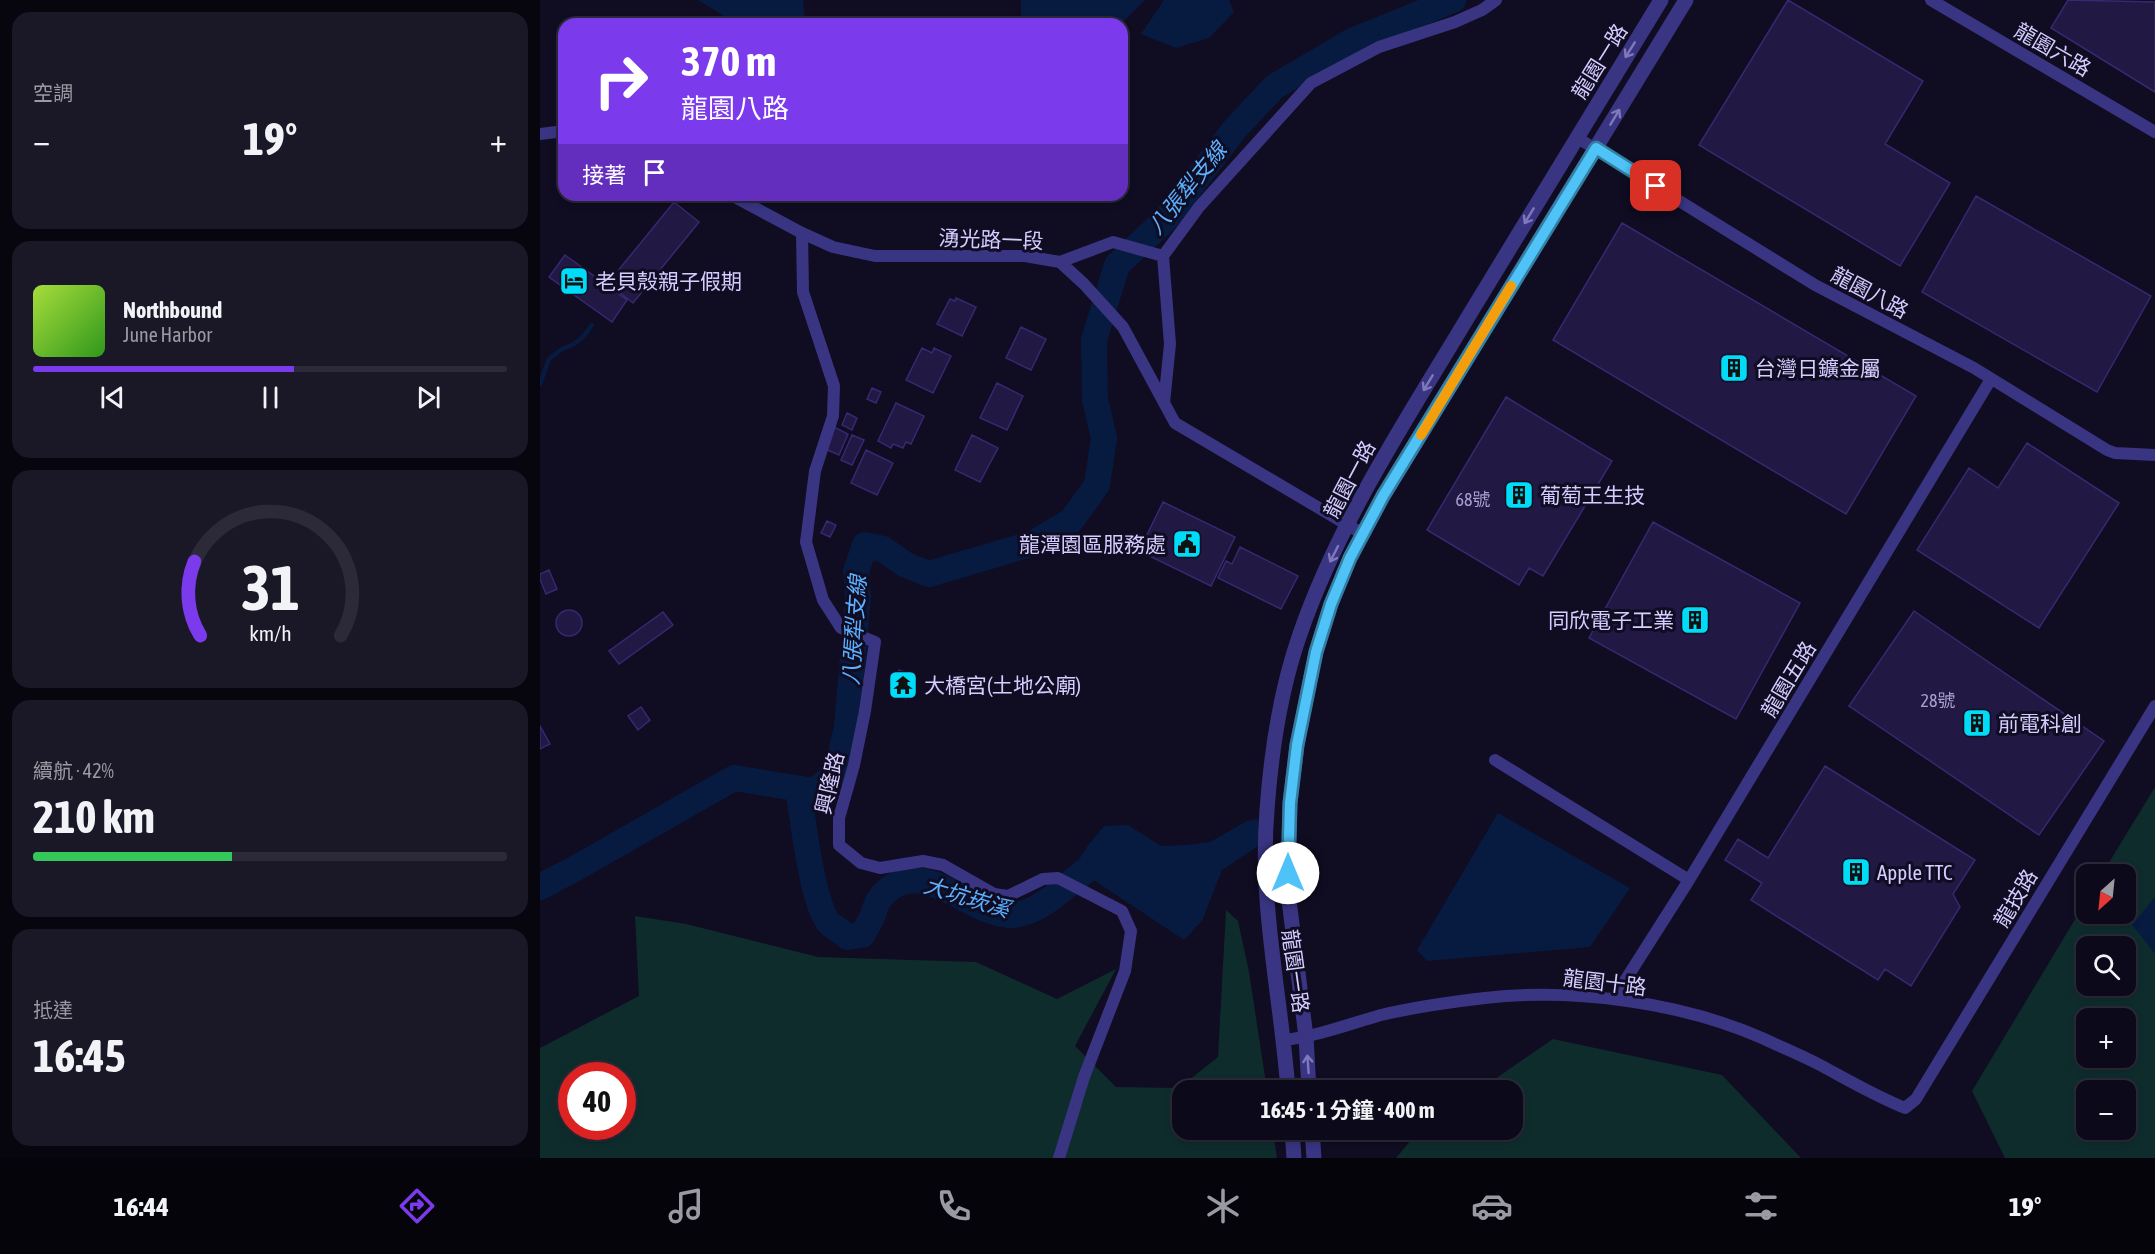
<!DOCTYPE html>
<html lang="zh-TW">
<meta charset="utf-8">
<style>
body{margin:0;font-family:"Asap Condensed","Noto Sans TC",sans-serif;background:#1a1727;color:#f1f3f6;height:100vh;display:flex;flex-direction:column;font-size:22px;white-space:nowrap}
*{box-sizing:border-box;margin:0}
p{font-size:20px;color:#9a9aa2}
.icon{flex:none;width:33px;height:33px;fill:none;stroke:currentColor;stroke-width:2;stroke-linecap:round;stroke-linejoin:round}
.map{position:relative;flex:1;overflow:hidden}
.side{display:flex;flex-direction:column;gap:12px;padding:12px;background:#07050e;width:540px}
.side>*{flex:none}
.hud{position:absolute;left:18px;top:18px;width:570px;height:183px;border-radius:18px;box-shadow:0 3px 9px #0003,0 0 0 2px #2c2a39;background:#7c3aed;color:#fff;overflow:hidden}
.needle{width:39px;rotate:207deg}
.tools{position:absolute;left:1536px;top:864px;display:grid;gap:12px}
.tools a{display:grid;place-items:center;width:60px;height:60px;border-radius:12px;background:#0c091a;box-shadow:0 3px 9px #0003,0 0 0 2px #2c2a39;font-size:30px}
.speed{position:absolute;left:18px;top:1062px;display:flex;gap:12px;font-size:30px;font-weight:700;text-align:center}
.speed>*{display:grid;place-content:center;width:78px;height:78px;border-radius:50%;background:#0c091a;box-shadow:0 3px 9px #0003,0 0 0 2px #2c2a39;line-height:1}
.speed .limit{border:9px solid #d22;background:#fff;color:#111}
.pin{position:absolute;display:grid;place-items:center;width:51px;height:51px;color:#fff;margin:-26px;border-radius:12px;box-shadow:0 3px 9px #0006}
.me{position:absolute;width:66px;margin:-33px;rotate:0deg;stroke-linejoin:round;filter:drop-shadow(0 0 4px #0008)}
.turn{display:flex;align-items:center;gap:21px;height:126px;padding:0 24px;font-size:27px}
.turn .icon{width:78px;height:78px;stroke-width:2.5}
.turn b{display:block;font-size:42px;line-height:51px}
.then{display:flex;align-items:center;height:57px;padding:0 24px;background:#0003;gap:12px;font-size:22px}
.big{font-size:45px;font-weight:700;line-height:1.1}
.side .widget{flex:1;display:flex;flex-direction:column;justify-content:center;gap:9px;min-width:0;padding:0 21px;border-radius:18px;background:#1a1727}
.side .dial{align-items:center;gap:0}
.dial svg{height:156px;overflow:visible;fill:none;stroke:#2c2a39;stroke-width:7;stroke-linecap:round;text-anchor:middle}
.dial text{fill:#f1f3f6;stroke:none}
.song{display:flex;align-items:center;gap:18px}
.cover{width:72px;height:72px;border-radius:9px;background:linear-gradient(135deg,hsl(80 70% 55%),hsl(110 70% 35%))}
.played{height:6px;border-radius:3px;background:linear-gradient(90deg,#7c3aed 55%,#2c2a39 55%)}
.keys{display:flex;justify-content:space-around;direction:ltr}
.heat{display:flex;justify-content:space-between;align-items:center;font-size:33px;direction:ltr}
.charge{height:9px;border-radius:4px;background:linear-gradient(90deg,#34c759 42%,#2c2a39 0)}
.trip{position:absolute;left:632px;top:1080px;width:351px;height:60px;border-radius:18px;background:#0c091a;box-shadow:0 3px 9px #0003,0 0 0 2px #2c2a39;font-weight:700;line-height:60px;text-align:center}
.tabs{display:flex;height:96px;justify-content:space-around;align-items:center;background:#05040a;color:#9a9aa2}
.tabs .icon{width:42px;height:42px}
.tabs .active{color:#7c3aed}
.tabs b{font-size:27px;color:#f1f3f6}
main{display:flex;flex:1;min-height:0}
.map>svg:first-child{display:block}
</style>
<main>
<section class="side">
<div class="widget"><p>空調</p>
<div class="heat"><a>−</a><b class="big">19°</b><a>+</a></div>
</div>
<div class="widget">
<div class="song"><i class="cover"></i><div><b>Northbound</b><p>June Harbor</p></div></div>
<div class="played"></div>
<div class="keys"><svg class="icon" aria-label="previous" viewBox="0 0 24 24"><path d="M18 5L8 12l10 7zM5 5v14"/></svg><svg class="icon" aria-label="pause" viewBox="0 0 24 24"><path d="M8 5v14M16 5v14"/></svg><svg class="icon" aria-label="next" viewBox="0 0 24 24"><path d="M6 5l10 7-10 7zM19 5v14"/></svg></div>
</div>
<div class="widget dial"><svg viewBox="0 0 100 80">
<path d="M14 69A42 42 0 1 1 86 69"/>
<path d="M14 69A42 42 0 0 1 11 31" stroke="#7c3aed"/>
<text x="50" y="56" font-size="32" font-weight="700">31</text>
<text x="50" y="72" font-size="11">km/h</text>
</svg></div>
<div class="widget"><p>續航 · 42%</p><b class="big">210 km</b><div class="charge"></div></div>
<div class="widget"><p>抵達</p><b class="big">16:45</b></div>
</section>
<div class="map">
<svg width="1615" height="1158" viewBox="0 0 1615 1158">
<rect width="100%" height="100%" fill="#100c22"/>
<path fill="#0f2c2c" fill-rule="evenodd" d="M1615,787V1158H1465L1432,1091L1546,901V914H1586V874H1562ZM1546,946H1586V986H1546ZM1546,1018H1586V1058H1546ZM1546,1090H1586V1130H1546Z
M686,910L698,921L709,972L727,1090H642V1130H733L737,1158H0V1048L99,996L95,916L146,924L278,957L436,962L517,999L576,969L535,1046L576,1087L639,1088L678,1057ZM32,1076H82V1126H32Z
M1013,1039L1182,1075L1261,1158H856L876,1134L883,1130H972V1090H939Z"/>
<path fill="#071b40" d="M158,0H263L265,24H188L184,16Z
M481,0H605L581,24H481Z
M624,0H689L694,12L669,38L636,48L601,34Z
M958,813L1090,888L1050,947L887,961L877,950Z
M718,819V846L682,870L662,921L644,940L534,867L549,844L564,826L588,825L621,846L646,845L670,842L707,821Z
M1615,897V954L1592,925Z"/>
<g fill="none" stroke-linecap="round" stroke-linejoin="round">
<path stroke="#071b40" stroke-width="4.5" d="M0,384L9,359L22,349L34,344L43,337L52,325"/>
<path stroke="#071b40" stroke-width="26" d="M258,789C263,818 272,903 289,923C294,928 303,932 308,937L322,935C326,928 330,922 333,915C335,909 336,903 340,898C378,851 428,913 469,915C497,916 523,888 544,872
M0,887L36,868L194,778L274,791L296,774L307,727L318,596L316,571L325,545L343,549L366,565L389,574L494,543L531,521L557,485L564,438L555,399L554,340L577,265L626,219L694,130L734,87L812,41L913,0"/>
</g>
<path fill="#211844" stroke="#382871" stroke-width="1.5" d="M1248,0L1383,81L1345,144L1410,183L1360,266L1159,145Z
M1528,0L1615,2V92L1511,28Z
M1436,196L1611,296L1557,392L1382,292Z
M134,202L159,222L93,303L68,283Z
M1082,223L1376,396L1306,514L1013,340Z
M25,255L87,300L72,322L9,277Z
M416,298L436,307L422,336L397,324L410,299L415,301Z
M481,327L506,339L491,370L466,358Z
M382,348L392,353L394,348L411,356L393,393L366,380Z
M457,383L483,396L467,430L440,418Z
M332,388L341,392L336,403L327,399Z
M966,397L1072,461L1003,576L989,568L979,585L887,530Z
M356,403L384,416L371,444L366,442L363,448L353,444L351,448L338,441Z
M307,413L317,418L312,430L302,425Z
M292,426L308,434L299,455L285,449Z
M312,435L324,440L312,465L301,460Z
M432,435L458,448L440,482L415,470Z
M1487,443L1579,503L1499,628L1377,550L1429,468L1458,488Z
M326,450L353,463L337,495L311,483Z
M623,502L695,537L671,586L599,551Z
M287,521L296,525L290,537L281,533Z
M1113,522L1260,603L1196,719L1049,638Z
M700,547L758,576L741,609L678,578L686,561L692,564Z
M9,570L17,589L6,594L0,579V574Z
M16 623a13 13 0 1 1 26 0a13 13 0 1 1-26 0Z
M1374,611L1564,741L1499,835L1309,706Z
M123,612L133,625L79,664L69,651Z
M359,670L374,675L366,699L351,694Z
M101,707L110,720L98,730L88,716Z
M0,726L10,744L0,749Z
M1285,766L1435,860L1413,894L1420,907L1371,986L1345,969L1338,980L1211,900L1222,883L1185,860L1198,839L1228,858Z"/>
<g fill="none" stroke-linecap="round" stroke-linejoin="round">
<path stroke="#393583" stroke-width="12" d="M1391,0L1615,132
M0,134L24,131
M1036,137L1275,285L1434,368L1567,450L1575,453L1615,455
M191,195L262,233L293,247L335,256H485L520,262L544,284L583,327L635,423L823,534
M262,233L263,292L294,386L293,416L275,471L266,542L283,600L301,628L335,642L325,711L314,765L299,818V845L321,863L340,868L383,861L403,865L454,894L468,896L503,879L518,878L582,911L591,931L585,971L544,1077L519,1158
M520,262L573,242L623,256
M624,403L630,344L623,256L659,207L771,83L839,47L915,22L942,10L956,0
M955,760L1149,880
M1074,998L1149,880L1451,379
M744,1040C778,1036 809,1024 841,1015C875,1007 910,1002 945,998C1033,988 1140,1002 1222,1038C1241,1047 1261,1055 1280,1065C1308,1080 1335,1096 1365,1108L1376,1099L1615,706"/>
<path stroke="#393583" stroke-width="15" d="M748,1090C741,997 719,904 727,810C731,754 741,688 760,634C799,521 867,419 928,317C992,211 1056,105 1121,0
M769,1090L766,1037L748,892L750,803L757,745L776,652L791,604L810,558L843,496L1146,0
M752,1130L754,1158
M772,1130L774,1158"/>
</g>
<defs><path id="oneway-shaft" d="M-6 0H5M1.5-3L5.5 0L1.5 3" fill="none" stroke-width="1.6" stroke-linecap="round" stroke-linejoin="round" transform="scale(1.5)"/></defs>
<g stroke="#7f79bb">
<use href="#oneway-shaft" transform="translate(1090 50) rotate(122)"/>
<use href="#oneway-shaft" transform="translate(1075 117) rotate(-59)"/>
<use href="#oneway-shaft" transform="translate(989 216) rotate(121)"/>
<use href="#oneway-shaft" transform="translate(888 383) rotate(121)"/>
<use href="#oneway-shaft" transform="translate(794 554) rotate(117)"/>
<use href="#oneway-shaft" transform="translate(768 1064) rotate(-94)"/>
</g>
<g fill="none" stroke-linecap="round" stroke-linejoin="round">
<g stroke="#337fa1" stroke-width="15">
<path id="route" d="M748,873L750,803L757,745L776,652L791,604L810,558L843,496L1056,148L1116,186"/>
</g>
<use href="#route" stroke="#4fc3f7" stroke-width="10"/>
<path stroke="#f59e0b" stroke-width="10" d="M881,435L971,286"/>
</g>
<defs>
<g id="hotel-square" transform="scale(1.5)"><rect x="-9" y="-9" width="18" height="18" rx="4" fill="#00dbf8" stroke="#100c22"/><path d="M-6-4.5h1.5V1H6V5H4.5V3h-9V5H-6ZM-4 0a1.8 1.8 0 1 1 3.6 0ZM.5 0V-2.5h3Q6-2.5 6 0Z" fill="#111"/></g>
<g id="building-square" transform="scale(1.5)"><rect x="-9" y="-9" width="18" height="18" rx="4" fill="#00dbf8" stroke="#100c22"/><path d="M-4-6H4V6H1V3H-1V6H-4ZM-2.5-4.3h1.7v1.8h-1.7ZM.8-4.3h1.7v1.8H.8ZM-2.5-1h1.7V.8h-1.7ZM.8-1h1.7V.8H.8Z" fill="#111"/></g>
<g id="civic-square" transform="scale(1.5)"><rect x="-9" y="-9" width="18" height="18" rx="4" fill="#00dbf8" stroke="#100c22"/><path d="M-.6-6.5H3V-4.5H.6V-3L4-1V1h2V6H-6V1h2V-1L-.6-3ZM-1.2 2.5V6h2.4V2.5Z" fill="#111"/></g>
<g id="temple-square" transform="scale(1.5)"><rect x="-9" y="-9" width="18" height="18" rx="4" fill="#00dbf8" stroke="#100c22"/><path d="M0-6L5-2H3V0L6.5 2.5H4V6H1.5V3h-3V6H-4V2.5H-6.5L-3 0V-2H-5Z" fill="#111"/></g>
</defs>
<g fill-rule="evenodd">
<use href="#hotel-square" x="34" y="281"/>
<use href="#building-square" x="1194" y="368"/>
<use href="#building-square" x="979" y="495"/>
<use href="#civic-square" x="647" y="544"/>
<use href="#building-square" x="1155" y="620"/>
<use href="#temple-square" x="363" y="685"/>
<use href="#building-square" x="1437" y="723"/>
<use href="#building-square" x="1316" y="872"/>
</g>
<g text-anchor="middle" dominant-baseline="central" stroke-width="6" stroke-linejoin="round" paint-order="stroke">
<g font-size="18" fill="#a7a0d0">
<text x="933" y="499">68號</text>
<text x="1398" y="700">28號</text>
</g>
<g font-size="21" fill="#d4cdff" stroke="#100c22">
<text transform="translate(1513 49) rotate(30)">龍園六路</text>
<text transform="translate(1059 61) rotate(-58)">龍園一路</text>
<text transform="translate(451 239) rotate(2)">湧光路一段</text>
<text transform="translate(1330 292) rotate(28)">龍園八路</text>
<text transform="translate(809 479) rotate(-62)">龍園一路</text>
<text transform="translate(1248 679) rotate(-59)">龍園五路</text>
<text transform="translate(289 783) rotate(-77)">興隆路</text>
<text transform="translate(1475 898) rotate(-59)">龍技路</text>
<text transform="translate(756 971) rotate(82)">龍園一路</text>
<text transform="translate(1065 982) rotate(7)">龍園十路</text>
</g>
<g font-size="21" fill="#d4cdff" stroke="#100c22" text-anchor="start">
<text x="55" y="281">老貝殼親子假期</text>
<text x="1215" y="368">台灣日鑛金屬</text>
<text x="1000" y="495">葡萄王生技</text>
<text x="626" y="544" text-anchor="end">龍潭園區服務處</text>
<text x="1134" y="620" text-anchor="end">同欣電子工業</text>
<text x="384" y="685">大橋宮(土地公廟)</text>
<text x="1458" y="723">前電科創</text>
<text x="1337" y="872">Apple TTC</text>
</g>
<g font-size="22" font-style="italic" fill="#5bb0ff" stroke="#100c22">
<text transform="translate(647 188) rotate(-51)">八張犁支線</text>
<text transform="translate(314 630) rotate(-86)">八張犁支線</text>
<text transform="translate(427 897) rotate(17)">大坑崁溪</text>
</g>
</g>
</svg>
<div class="tools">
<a><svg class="needle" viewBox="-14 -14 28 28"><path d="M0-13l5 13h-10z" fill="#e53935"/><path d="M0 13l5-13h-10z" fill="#9a9aa2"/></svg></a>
<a><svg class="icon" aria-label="search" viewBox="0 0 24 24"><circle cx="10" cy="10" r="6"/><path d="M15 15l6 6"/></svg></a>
<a>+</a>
<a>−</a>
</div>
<div class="speed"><div class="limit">40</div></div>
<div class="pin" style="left:1116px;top:186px;background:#d93025"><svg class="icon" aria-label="arrive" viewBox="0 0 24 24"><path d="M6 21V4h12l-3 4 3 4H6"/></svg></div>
<svg class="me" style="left:748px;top:873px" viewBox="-20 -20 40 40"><circle r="19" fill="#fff"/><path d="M0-13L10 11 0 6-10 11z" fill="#4fc3f7"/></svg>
<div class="trip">16:45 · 1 分鐘 · 400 m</div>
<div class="hud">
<div class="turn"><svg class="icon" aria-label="right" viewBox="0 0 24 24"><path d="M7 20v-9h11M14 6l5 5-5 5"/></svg><div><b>370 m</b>龍園八路</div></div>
<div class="then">接著<svg class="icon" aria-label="arrive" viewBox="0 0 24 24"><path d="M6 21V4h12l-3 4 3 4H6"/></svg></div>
</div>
</div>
</main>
<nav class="tabs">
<b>16:44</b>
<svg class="icon active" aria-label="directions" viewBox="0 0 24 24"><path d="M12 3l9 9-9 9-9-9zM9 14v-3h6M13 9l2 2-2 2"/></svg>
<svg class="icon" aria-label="music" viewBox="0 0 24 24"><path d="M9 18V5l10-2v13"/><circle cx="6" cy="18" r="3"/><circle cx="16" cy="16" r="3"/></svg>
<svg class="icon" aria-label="phone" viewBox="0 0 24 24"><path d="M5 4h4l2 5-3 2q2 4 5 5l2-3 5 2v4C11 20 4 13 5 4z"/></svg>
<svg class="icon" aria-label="climate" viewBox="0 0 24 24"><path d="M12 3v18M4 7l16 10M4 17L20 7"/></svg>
<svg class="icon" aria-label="car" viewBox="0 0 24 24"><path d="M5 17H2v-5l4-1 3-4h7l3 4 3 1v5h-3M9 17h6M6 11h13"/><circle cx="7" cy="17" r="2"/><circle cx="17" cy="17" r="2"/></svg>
<svg class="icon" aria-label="filters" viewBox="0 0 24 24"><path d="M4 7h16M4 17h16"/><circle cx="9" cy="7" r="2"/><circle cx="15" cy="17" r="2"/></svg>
<b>19°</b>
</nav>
